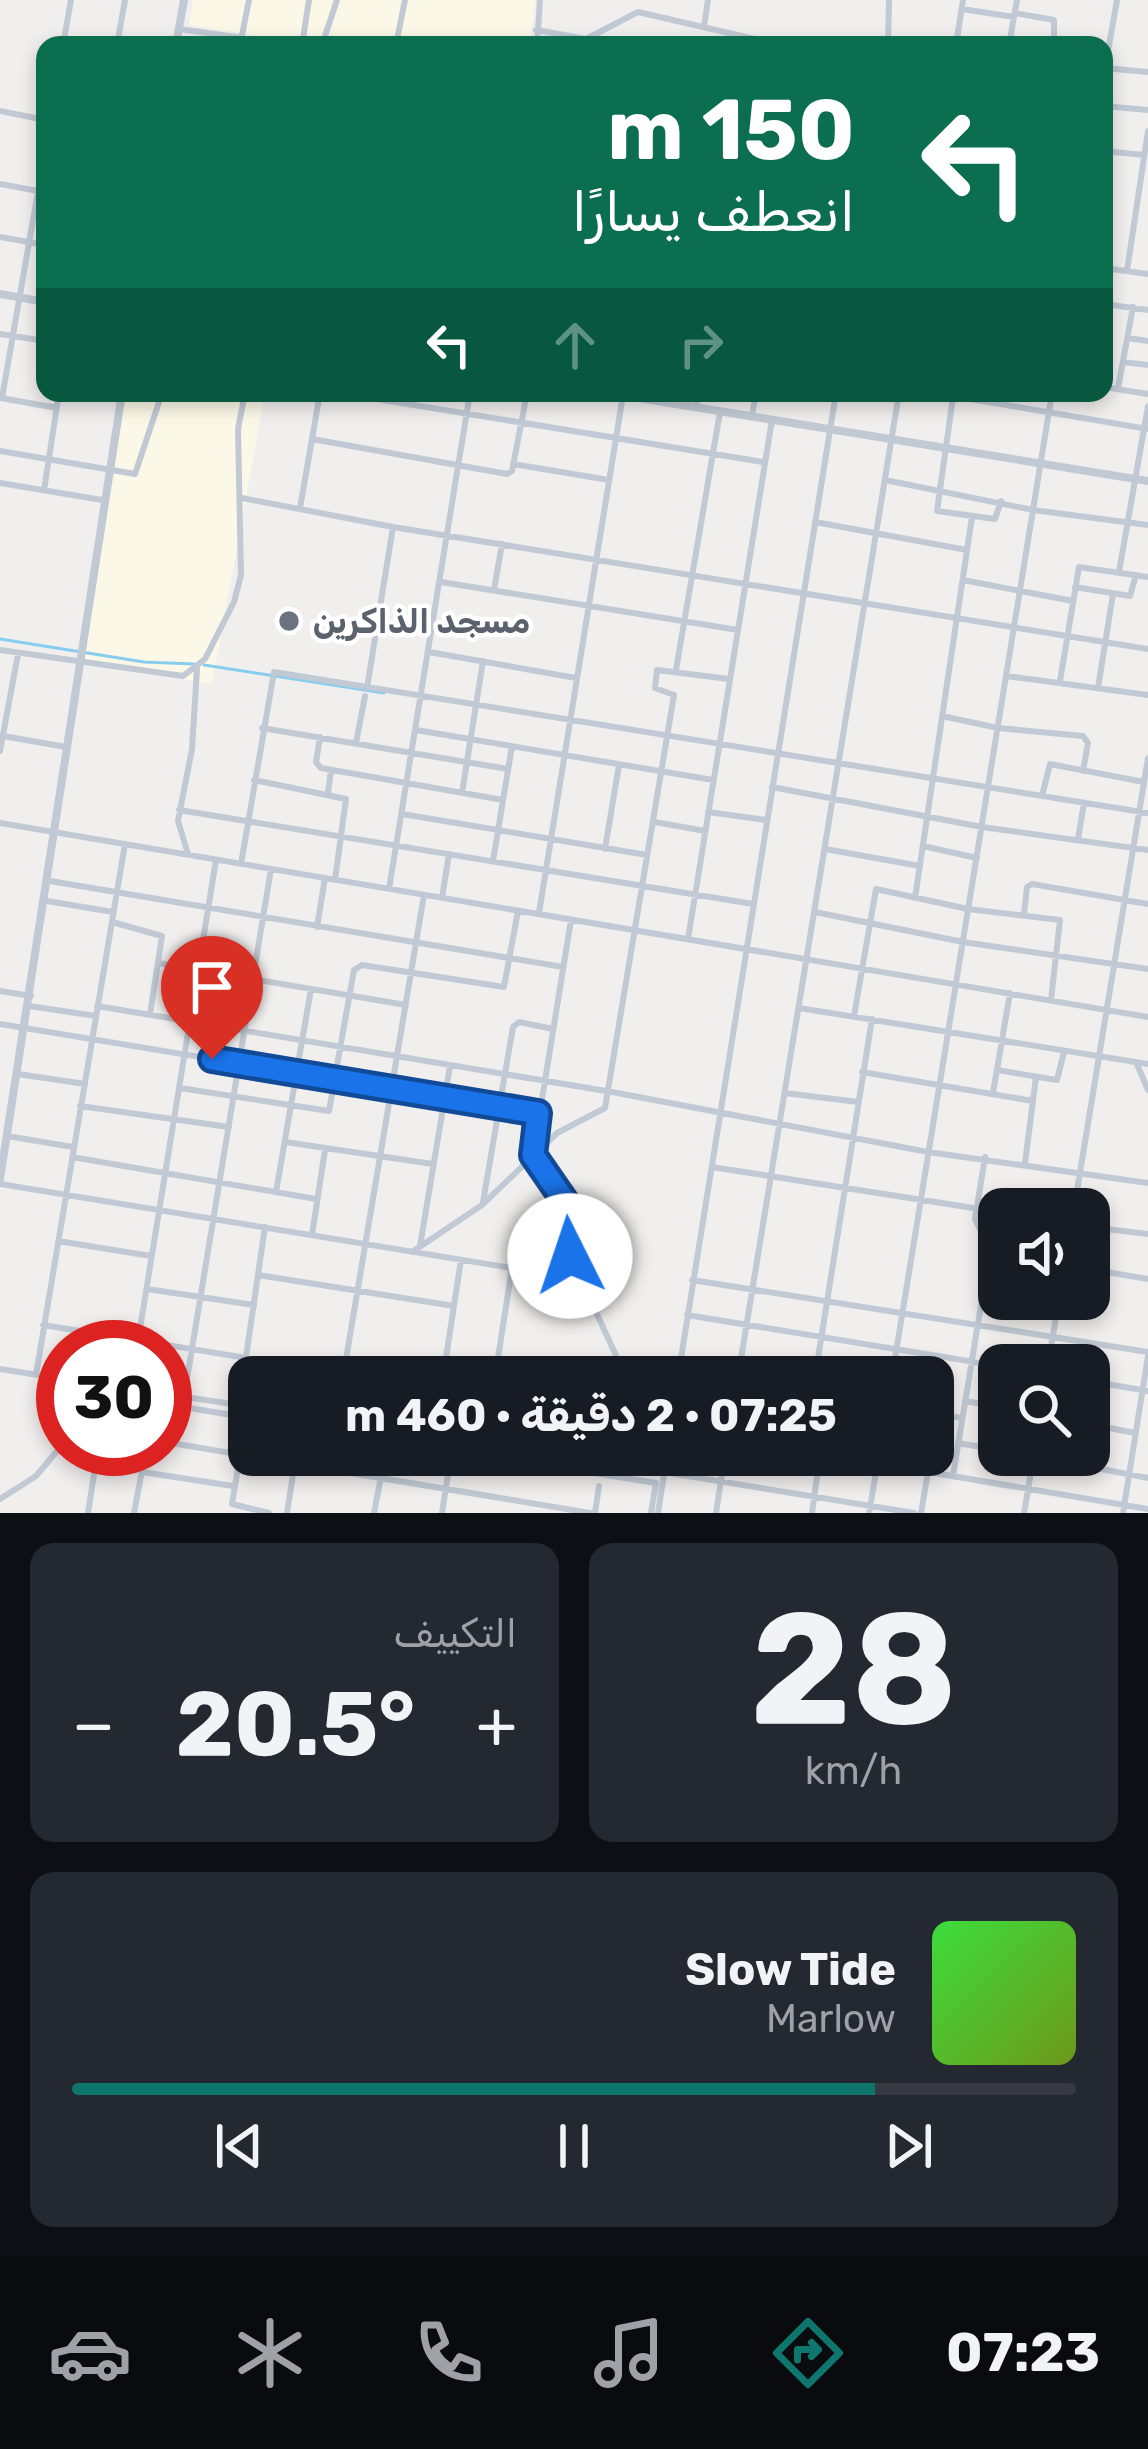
<!DOCTYPE html>
<html lang="ar">
<meta charset="utf-8">
<style>
body{margin:0;font-family:Rubik,Cairo,sans-serif;background:#242831;color:#f1f3f6;direction:rtl;height:100vh;display:flex;flex-direction:column;font-size:45px;white-space:nowrap}
*{box-sizing:border-box;margin:0}
p{font-size:39px;color:#9ea1a6}
.icon{flex:none;width:66px;height:66px;fill:none;stroke:currentColor;stroke-width:2;stroke-linecap:round;stroke-linejoin:round}
.map{position:relative;height:1513px;overflow:hidden;direction:ltr}
.sheet{display:flex;flex-direction:column;gap:30px;padding:30px;background:#0d0f14;flex:1}
.sheet>*{flex:none}
.top-card{position:absolute;left:36px;top:36px;width:1077px;height:366px;border-radius:24px;box-shadow:0 6px 18px #0003;direction:rtl;background:#0b6e4f;color:#fff;overflow:hidden}
.fabs{position:absolute;left:978px;top:1188px;display:grid;gap:24px}
.fabs a{display:grid;place-items:center;width:132px;height:132px;border-radius:24px;background:#171b24;box-shadow:0 6px 18px #0003;font-size:60px}
.speed{position:absolute;left:36px;top:1320px;display:flex;gap:24px;font-size:60px;font-weight:700;text-align:center}
.speed>*{display:grid;place-content:center;width:156px;height:156px;border-radius:50%;background:#171b24;box-shadow:0 6px 18px #0003;line-height:1}
.speed .limit{border:18px solid #d22;background:#fff;color:#111}
.pin{position:absolute;display:grid;place-items:center;width:102px;height:102px;color:#fff;margin:-123px -51px;border-radius:50% 50% 50% 0;rotate:-45deg;box-shadow:0 0 12px #0007}
.pin .icon{rotate:45deg}
.me{position:absolute;width:132px;margin:-66px;rotate:356deg;stroke-linejoin:round;filter:drop-shadow(0 0 9px #0008)}
.turn{display:flex;align-items:center;gap:42px;height:252px;padding:0 60px;font-size:54px}
.turn .icon{width:156px;height:156px;stroke-width:2.5}
.turn b{display:block;font-size:84px;line-height:102px}
.lanes{display:flex;align-items:center;height:114px;padding:0 60px;background:#0003;justify-content:center;gap:60px;direction:ltr}
.lanes .off{opacity:.35}
.big{font-size:90px;font-weight:700;line-height:1.1}
.sheet .widget{flex:1;display:flex;flex-direction:column;justify-content:center;gap:18px;min-width:0;padding:0 42px;border-radius:24px;background:#242831}
.sheet .dial{align-items:center;gap:0}
.dial b{font-size:156px;line-height:1}
.song{display:flex;align-items:center;gap:36px}
.cover{width:144px;height:144px;border-radius:18px;background:linear-gradient(135deg,hsl(120 70% 55%),hsl(80 70% 35%))}
.played{height:12px;border-radius:6px;background:linear-gradient(90deg,#0f766e 80%,#363941 80%)}
.keys{display:flex;justify-content:space-around;direction:ltr}
.heat{display:flex;justify-content:space-between;align-items:center;font-size:66px;direction:ltr}
.sheet .tiles{flex:1;display:grid;gap:30px;grid-template-columns:1fr 1fr}
.widget:last-child{grid-column:span 2}
.trip{position:absolute;left:228px;top:1356px;width:726px;height:120px;border-radius:24px;background:#171b24;box-shadow:0 6px 18px #0003;font-weight:700;line-height:120px;text-align:center;direction:rtl}
.tab-bar{display:flex;height:192px;justify-content:space-around;align-items:center;background:#090b0e;color:#9ea1a6}
.tab-bar .icon{width:84px;height:84px}
.tab-bar .on{color:#0f766e}
.tab-bar b{font-size:54px;color:#f1f3f6}
.map>svg:first-child{display:block}
</style>
<div class="map">
<svg width="1148" height="1513" viewBox="0 0 1148 1513">
<rect width="100%" height="100%" fill="#f1eeee"/>
<path fill="#fcf8e7" d="M193,0H536L529,45H313L189,25Z
M124,393H265L212,684L76,660Z"/>
<g fill="none" stroke-linecap="round" stroke-linejoin="round">
<path stroke="#87cdee" stroke-width="3" d="M0,639L144,662L194,664
M204,665L384,693"/>
<path stroke="#c1c9d4" stroke-width="6" d="M962,9L1014,17
M1015,13L1054,20V45
M704,26L708,0
M179,29L293,45
M536,30L586,39L638,12L781,45
M63,45L71,0
M117,45L125,0
M240,45L249,0
M302,45L309,0
M322,45L337,0
M396,45L405,0
M537,45L540,0
M888,45L889,0
M956,45L963,0
M1009,45L1017,0
M1104,68L1148,72
M1104,74L1117,0
M1104,106L1148,110
M0,111L45,120
M1104,151L1144,155
M0,184L38,191
M0,237L45,245
M1104,268L1148,274
M1127,271L1148,131
M1104,304L1148,310
M0,334L45,341
M1128,338L1148,341
M1123,362L1148,365
M1104,387L1148,394
M1118,388L1133,307
M340,393L763,462
M935,393L1148,429
M953,397L937,511L995,519L1001,501
M1,398L57,408
M2,398L45,151
M696,407L698,393
M752,416L756,393
M312,439L507,474L512,471L527,393
M0,451L135,474L162,393
M513,464L609,480
M885,480L1033,510L1148,525
M0,483L102,500L107,496
M44,490L59,393
M242,498L393,527L1148,649
M300,508L320,393
M815,522L967,550
M1119,572L1148,406
M963,580L1073,601
M441,582L738,630
M1075,587L1130,596L1136,575
M494,590L502,544
M0,650L183,676L205,659L234,602L241,575L238,429L245,393
M429,652L576,678
M676,670L720,412
M1006,676L1148,695
M1060,681L1079,567L1148,577
M367,688L393,527
M1098,688L1113,594
M942,716L998,728L1083,736L1088,743L1083,771
M262,728L508,769
M416,730L713,780
M3,736L66,747
M320,737L316,762L321,768L503,800
M356,743L365,696
M0,751L18,654
M254,780L346,799L335,880
M772,787L982,827L1148,850
M328,793L331,770
M462,793L483,661
M1042,796L1050,764L1144,782
M179,810L753,904
M708,812L766,820
M402,814L647,855
M655,822L705,831
M0,823L1148,1017
M1078,839L1084,803
M923,846L977,858
M605,849L619,765
M825,849L920,866
M188,854L178,821L192,749L197,669
M493,861L512,746
M241,864L274,672L1148,813
M50,881L563,967
M389,889L470,393
M442,898L449,854
M915,898L972,517
M47,901L113,912
M815,912L963,942L1148,969
M539,913L623,395
M1024,914L1027,887L1032,884L1148,904
M571,920L533,1155L568,1204L570,1256L626,1377
M112,922L162,936L150,1014
M317,927L325,878
M688,939L772,420
M158,963L406,1005
M0,991L31,996
M29,1006L96,1016
M97,1006L612,1092L928,1152L1148,1183
M799,1008L1148,1064
M854,1016L876,889L968,909L1060,920L1051,1000
M0,1024L539,1113
M1136,1062L1148,1090
M997,1070L1057,1080L1064,1052
M862,1072L1033,1101
M18,1074L85,1084
M180,1088L329,1111L354,970L362,965L504,987L518,911
M785,1093L858,1102
M993,1093L1010,993
M80,1106L229,1127
M7,1136L73,1147
M285,1142L433,1164
M72,1157L316,1199
M1025,1163L1036,1077
M712,1167L999,1212
M0,1184L578,1279
M276,1192L311,989
M483,1202L513,1027L519,1022L553,1029
M1074,1209L1148,758
M1089,1227L1148,1234
M312,1235L325,1150
M58,1241L151,1256
M420,1246L450,1066
M412,1252L482,1205L557,1133L605,1108L674,695L655,688L657,670L729,679
M1089,1269L1148,1279
M258,1275L454,1306
M692,1280L1148,1352
M147,1289L254,1305
M687,1315L999,1366
M43,1325L364,1377
M137,1347L216,860
M1048,1365L1059,1299
M0,1369L63,1379
M739,1372L763,1377
M36,1375L125,844
M343,1377L424,895
M443,1377L461,1260
M495,1377L512,1268
M678,1377L836,393
M738,1377L899,393
M815,1377L872,1019
M892,1377L1052,393
M1089,1381L1148,1391
M165,1394L239,1405
M184,1397L271,869
M965,1401L999,1407
M165,1404L244,1417
M239,1405L265,1227
M248,1406L232,1504L269,1513
M933,1414L962,1418
M1089,1424L1135,1433
M165,1442L590,1513
M958,1443L999,1450
M98,1452L144,1459
M482,1455L656,1483L651,1513
M558,1455L914,1513
M827,1455L1148,1509
M1029,1455L1148,1478
M142,1472L233,1486
M953,1476L990,1250L975,1219L985,1157
M0,1499L36,1476L63,1444
M88,1513L98,1449
M134,1513L146,1449
M287,1513L296,1455
M374,1513L381,1477
M442,1513L451,1455
M595,1513L599,1486
M658,1513L667,1455
M716,1513L725,1455
M812,1513L820,1455
M869,1513L879,1455
M921,1513L928,1472
M1024,1513L1034,1455
M1123,1513L1148,1356"/>
<path stroke="#c1c9d4" stroke-width="8" d="M176,45L184,0
M0,294L45,302
M608,393L1148,481
M0,1179L122,393"/>
</g>
<g fill="none" stroke-linecap="round" stroke-linejoin="round">
<g stroke="#114b97" stroke-width="30">
<path id="route" d="M212,1059L538,1113L533,1155L571,1210L570,1256"/>
</g>
<use href="#route" stroke="#1a73e8" stroke-width="21"/>
</g>
<circle fill="#6b7280" stroke="#fff" stroke-width="4.5" cx="289" cy="621" r="12"/>
<g text-anchor="middle" dominant-baseline="central" stroke-width="9" stroke-linejoin="round" paint-order="stroke">
<g font-size="33" font-weight="bold" fill="#5b616d" stroke="#fff" text-anchor="start">
<text x="313" y="621">مسجد الذاكرين</text>
</g>
</g>
</svg>
<div class="fabs">
<a><svg class="icon" aria-label="sound" viewBox="0 0 24 24"><path d="M4 9h4l5-4v14l-5-4H4zM17 9q2 3 0 6"/></svg></a>
<a><svg class="icon" aria-label="search" viewBox="0 0 24 24"><circle cx="10" cy="10" r="6"/><path d="M15 15l6 6"/></svg></a>
</div>
<div class="speed"><div class="limit">30</div></div>
<div class="pin" style="left:212px;top:1059px;background:#d93025"><svg class="icon" aria-label="arrive" viewBox="0 0 24 24"><path d="M6 21V4h12l-3 4 3 4H6"/></svg></div>
<svg class="me" style="left:570px;top:1256px" viewBox="-20 -20 40 40"><circle r="19" fill="#fff"/><path d="M0-13L10 11 0 6-10 11z" fill="#1a73e8"/></svg>
<div class="trip">07:25 · 2 دقيقة · 460 m</div>
<div class="top-card">
<div class="turn"><svg class="icon" aria-label="left" viewBox="0 0 24 24"><path d="M17 20v-9H6M10 6l-5 5 5 5"/></svg><div><b>150 m</b>انعطف يسارًا</div></div>
<div class="lanes"><svg class="icon" aria-label="left" viewBox="0 0 24 24"><path d="M17 20v-9H6M10 6l-5 5 5 5"/></svg><svg class="icon off" aria-label="ahead" viewBox="0 0 24 24"><path d="M12 20V5M6 11l6-6 6 6"/></svg><svg class="icon off" aria-label="right" viewBox="0 0 24 24"><path d="M7 20v-9h11M14 6l5 5-5 5"/></svg></div>
</div>
</div>
<section class="sheet">
<div class="tiles">
<div class="widget dial"><b>28</b><p>km/h</p></div>
<div class="widget"><p>التكييف</p>
<div class="heat"><a>−</a><b class="big">20.5°</b><a>+</a></div>
</div>
<div class="widget">
<div class="song"><i class="cover"></i><div><b>Slow Tide</b><p>Marlow</p></div></div>
<div class="played"></div>
<div class="keys"><svg class="icon" aria-label="previous" viewBox="0 0 24 24"><path d="M18 5L8 12l10 7zM5 5v14"/></svg><svg class="icon" aria-label="pause" viewBox="0 0 24 24"><path d="M8 5v14M16 5v14"/></svg><svg class="icon" aria-label="next" viewBox="0 0 24 24"><path d="M6 5l10 7-10 7zM19 5v14"/></svg></div>
</div>
</div>
</section>
<nav class="tab-bar">
<b>07:23</b>
<svg class="icon on" aria-label="directions" viewBox="0 0 24 24"><path d="M12 3l9 9-9 9-9-9zM9 14v-3h6M13 9l2 2-2 2"/></svg>
<svg class="icon" aria-label="music" viewBox="0 0 24 24"><path d="M9 18V5l10-2v13"/><circle cx="6" cy="18" r="3"/><circle cx="16" cy="16" r="3"/></svg>
<svg class="icon" aria-label="phone" viewBox="0 0 24 24"><path d="M5 4h4l2 5-3 2q2 4 5 5l2-3 5 2v4C11 20 4 13 5 4z"/></svg>
<svg class="icon" aria-label="climate" viewBox="0 0 24 24"><path d="M12 3v18M4 7l16 10M4 17L20 7"/></svg>
<svg class="icon" aria-label="car" viewBox="0 0 24 24"><path d="M5 17H2v-5l4-1 3-4h7l3 4 3 1v5h-3M9 17h6M6 11h13"/><circle cx="7" cy="17" r="2"/><circle cx="17" cy="17" r="2"/></svg>
</nav>
